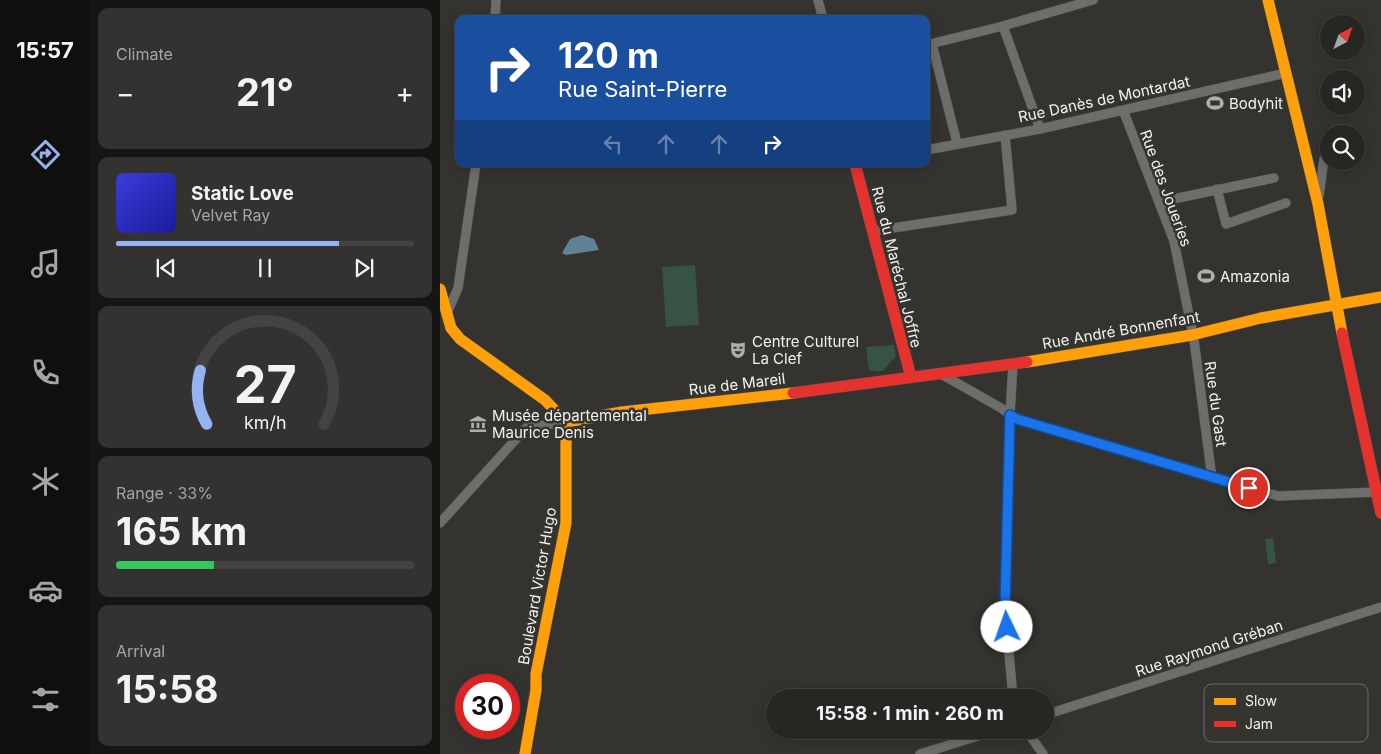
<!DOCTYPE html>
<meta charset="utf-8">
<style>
body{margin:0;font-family:Inter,sans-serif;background:#333230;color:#f1f3f6;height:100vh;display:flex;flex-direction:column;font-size:19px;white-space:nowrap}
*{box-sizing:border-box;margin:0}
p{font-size:16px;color:#a4a5a6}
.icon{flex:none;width:28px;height:28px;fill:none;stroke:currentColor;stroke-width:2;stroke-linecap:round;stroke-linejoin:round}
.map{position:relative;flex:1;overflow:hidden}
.drawer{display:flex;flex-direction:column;gap:8px;padding:8px;background:#151513;width:350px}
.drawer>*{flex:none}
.hud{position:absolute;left:15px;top:15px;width:475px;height:152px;border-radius:10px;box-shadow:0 2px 12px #0003,0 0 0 1px #434341;background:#1a4fa0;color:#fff;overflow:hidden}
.needle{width:32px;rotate:41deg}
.tools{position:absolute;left:880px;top:15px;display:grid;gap:10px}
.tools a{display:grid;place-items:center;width:45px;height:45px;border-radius:50%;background:#272623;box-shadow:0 2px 12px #0003,0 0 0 1px #434341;font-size:25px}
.speed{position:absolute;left:15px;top:674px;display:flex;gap:10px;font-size:25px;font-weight:700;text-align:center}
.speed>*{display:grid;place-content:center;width:65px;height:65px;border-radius:50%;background:#272623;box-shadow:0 2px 12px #0003,0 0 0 1px #434341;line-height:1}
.speed .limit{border:8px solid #d22;background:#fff;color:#111}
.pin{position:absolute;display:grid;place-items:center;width:42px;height:42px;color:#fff;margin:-21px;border:2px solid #fff;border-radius:50%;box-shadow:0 1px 5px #0007}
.me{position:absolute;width:55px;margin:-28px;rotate:357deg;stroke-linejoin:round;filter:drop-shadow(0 0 4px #0008)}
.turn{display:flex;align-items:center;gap:18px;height:105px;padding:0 20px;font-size:22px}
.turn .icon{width:65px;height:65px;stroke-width:2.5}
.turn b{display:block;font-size:35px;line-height:42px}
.lanes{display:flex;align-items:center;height:48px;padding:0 20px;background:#0003;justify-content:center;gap:25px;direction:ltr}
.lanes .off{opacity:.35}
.big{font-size:38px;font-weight:700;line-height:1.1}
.drawer .tile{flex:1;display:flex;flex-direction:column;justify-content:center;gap:8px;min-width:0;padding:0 18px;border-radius:10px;background:#333230}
.drawer .dial{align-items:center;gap:0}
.dial svg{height:130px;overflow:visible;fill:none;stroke:#434341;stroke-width:7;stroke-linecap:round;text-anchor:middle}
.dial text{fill:#f1f3f6;stroke:none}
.song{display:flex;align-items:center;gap:15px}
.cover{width:60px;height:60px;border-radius:8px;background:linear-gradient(135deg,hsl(240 70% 55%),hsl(240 70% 35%))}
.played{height:5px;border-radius:2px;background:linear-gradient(90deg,#95b2f1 75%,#434341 75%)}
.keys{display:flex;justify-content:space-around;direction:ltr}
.heat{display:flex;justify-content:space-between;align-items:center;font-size:28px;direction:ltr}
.charge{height:8px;border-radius:4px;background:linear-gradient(90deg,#34c759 33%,#434341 0)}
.trip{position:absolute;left:326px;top:689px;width:288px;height:50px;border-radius:25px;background:#272623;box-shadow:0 2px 12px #0003,0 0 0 1px #434341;font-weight:700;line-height:50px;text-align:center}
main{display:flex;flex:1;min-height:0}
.dock{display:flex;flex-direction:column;width:90px;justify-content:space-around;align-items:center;background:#100f0e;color:#a4a5a6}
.dock .icon{width:35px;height:35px}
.dock .current{color:#95b2f1}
.dock b{font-size:22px;color:#f1f3f6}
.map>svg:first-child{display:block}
</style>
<main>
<nav class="dock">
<b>15:57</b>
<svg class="icon current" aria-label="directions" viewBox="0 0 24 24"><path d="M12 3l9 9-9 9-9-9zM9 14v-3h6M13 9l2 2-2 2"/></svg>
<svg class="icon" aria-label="music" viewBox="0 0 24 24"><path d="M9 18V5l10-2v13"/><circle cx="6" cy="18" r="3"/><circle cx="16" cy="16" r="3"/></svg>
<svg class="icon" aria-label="phone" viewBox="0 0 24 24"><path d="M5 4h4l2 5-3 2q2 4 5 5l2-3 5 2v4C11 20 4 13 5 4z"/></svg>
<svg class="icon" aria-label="climate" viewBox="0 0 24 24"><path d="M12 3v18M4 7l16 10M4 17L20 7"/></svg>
<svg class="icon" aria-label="car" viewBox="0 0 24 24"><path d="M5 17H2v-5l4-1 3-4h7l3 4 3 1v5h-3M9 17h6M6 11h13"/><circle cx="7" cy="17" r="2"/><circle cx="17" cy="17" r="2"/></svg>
<svg class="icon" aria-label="filters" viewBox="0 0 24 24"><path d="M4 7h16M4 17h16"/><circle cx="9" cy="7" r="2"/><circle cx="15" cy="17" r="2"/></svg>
</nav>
<section class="drawer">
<div class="tile"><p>Climate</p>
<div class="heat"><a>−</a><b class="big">21°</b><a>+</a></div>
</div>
<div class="tile">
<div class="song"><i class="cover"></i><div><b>Static Love</b><p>Velvet Ray</p></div></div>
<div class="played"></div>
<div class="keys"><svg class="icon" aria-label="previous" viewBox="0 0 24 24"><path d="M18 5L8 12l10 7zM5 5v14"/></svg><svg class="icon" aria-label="pause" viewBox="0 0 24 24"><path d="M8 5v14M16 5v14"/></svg><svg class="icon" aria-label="next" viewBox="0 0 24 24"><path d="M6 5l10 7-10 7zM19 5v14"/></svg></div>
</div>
<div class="tile dial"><svg viewBox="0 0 100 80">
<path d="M14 69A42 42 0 1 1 86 69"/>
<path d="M14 69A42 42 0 0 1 10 36" stroke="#95b2f1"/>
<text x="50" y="56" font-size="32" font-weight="700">27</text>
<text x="50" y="72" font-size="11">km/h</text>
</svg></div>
<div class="tile"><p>Range · 33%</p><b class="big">165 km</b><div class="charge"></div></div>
<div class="tile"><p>Arrival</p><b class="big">15:58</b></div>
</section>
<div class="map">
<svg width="941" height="754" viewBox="0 0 941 754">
<rect width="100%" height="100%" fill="#34332f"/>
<path fill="#375345" d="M255,265L259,325L226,327L222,267Z
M454,345L456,356L443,371H429L426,347Z
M833,538L836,563L828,564L825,539Z"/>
<path fill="#608295" d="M142,235L154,239L159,250L126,255L122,253L130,239Z"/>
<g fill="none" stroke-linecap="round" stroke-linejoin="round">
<g stroke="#53524f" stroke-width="10">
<path id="street" d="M378,0L383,19
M55,19L56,0
M563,26L600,129
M492,44L517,143
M486,45L563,26L653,0
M683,110L734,241L754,340L772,478
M486,150L600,129L846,73
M777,189L786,224L846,203
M879,196L884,159
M719,202L834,178
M433,231L572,210L565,135
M7,313L18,288L36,164
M573,364L569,432L565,608L573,698
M501,374L561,408L577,419L838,496L937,492
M0,523L86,428L126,422
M605,715L941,607
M586,730L603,754
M480,754L557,730"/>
</g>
<g stroke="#53524f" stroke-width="12">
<path id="slow" d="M828,0L878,204L902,333
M0,289L11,328L20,339L105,400L126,422
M587,362L752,335L821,318L941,297
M126,422L182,412L353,393
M85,754L96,690V674L126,523V422"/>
</g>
<g stroke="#53524f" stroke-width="12">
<path id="jam" d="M415,164L471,377
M902,333L941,513
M353,393L587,362"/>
</g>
<use href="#street" stroke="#6d6d6a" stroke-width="9"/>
<use href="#slow" stroke="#ff9f0a" stroke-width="11"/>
<use href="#jam" stroke="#e5322d" stroke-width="11"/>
</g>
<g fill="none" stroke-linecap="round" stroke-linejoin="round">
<g stroke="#114b97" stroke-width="12">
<path id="route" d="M567,627L565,608L570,415L577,419L809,488"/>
</g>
<use href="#route" stroke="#1a73e8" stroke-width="9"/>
</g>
<defs>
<g id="stadium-bare" transform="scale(1.35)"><path d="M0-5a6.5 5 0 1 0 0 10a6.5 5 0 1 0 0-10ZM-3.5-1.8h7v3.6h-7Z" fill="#afaeaa" stroke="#35342e" stroke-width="2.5" paint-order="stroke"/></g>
<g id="theatre-bare" transform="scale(1.35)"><path d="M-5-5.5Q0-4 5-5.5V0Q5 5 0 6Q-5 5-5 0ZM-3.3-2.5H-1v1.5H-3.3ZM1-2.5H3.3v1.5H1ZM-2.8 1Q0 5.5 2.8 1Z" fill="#afaeaa" stroke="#35342e" stroke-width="2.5" paint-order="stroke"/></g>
<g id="museum-bare" transform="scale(1.35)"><path d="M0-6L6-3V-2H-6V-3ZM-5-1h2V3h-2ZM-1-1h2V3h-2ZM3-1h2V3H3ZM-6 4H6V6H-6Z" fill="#afaeaa" stroke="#35342e" stroke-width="2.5" paint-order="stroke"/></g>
</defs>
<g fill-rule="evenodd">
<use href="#stadium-bare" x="775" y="103"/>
<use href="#stadium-bare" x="766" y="276"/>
<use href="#theatre-bare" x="298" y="350"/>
<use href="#museum-bare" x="38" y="424"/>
</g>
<g text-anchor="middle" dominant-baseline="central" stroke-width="5" stroke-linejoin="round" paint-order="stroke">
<g font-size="15" fill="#f1f1ed" stroke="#35342e">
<text transform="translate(664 99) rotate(-12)">Rue Danès de Montardat</text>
<text transform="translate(726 188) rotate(70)">Rue des Joueries</text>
<text transform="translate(457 267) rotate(76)">Rue du Maréchal Joffre</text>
<text transform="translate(681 330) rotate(-10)">Rue André Bonnenfant</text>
<text transform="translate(297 384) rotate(-7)">Rue de Mareil</text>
<text transform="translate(776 404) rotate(82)">Rue du Gast</text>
<text transform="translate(97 586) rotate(-80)">Boulevard Victor Hugo</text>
<text transform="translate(769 648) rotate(-18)">Rue Raymond Gréban</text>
</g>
<g font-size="15" fill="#f1f1ed" stroke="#35342e" text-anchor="start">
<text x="789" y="103">Bodyhit</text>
<text x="780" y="276">Amazonia</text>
<text x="312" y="341">Centre Culturel<tspan x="312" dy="17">La Clef</tspan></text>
<text x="52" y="415">Musée départemental<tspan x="52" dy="17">Maurice Denis</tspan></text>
</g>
</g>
<rect x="764" y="684" width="164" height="58" rx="8" fill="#35342e" stroke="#6d6d67" stroke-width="1"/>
<rect x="774" y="698" width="22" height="7" fill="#ff9f0a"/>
<rect x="774" y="721" width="22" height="6" fill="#e5322d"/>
<g font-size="14" fill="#f1f1ed">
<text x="805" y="706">Slow</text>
<text x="805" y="729">Jam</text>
</g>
</svg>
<div class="tools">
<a><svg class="needle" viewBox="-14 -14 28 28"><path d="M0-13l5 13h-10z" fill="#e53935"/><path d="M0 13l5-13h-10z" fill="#a4a5a6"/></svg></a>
<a><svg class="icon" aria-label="sound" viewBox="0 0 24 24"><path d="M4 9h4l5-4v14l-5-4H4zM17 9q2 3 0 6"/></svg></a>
<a><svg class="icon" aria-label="search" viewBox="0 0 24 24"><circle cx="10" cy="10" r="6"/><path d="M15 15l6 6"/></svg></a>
</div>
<div class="speed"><div class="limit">30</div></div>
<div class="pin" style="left:809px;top:488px;background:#d93025"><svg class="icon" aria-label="arrive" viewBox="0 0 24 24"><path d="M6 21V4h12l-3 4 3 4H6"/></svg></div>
<svg class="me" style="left:567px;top:627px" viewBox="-20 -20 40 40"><circle r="19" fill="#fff"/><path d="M0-13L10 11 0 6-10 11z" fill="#1a73e8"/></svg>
<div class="trip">15:58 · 1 min · 260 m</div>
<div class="hud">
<div class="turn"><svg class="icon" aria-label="right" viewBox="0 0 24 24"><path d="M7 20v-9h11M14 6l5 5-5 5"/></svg><div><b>120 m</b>Rue Saint-Pierre</div></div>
<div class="lanes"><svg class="icon off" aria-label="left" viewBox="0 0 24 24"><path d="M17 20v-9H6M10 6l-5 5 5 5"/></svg><svg class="icon off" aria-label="ahead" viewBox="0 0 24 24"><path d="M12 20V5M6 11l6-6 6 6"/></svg><svg class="icon off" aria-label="ahead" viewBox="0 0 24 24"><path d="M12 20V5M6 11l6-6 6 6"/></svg><svg class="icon" aria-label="right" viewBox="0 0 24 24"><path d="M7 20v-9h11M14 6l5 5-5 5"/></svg></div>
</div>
</div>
</main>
